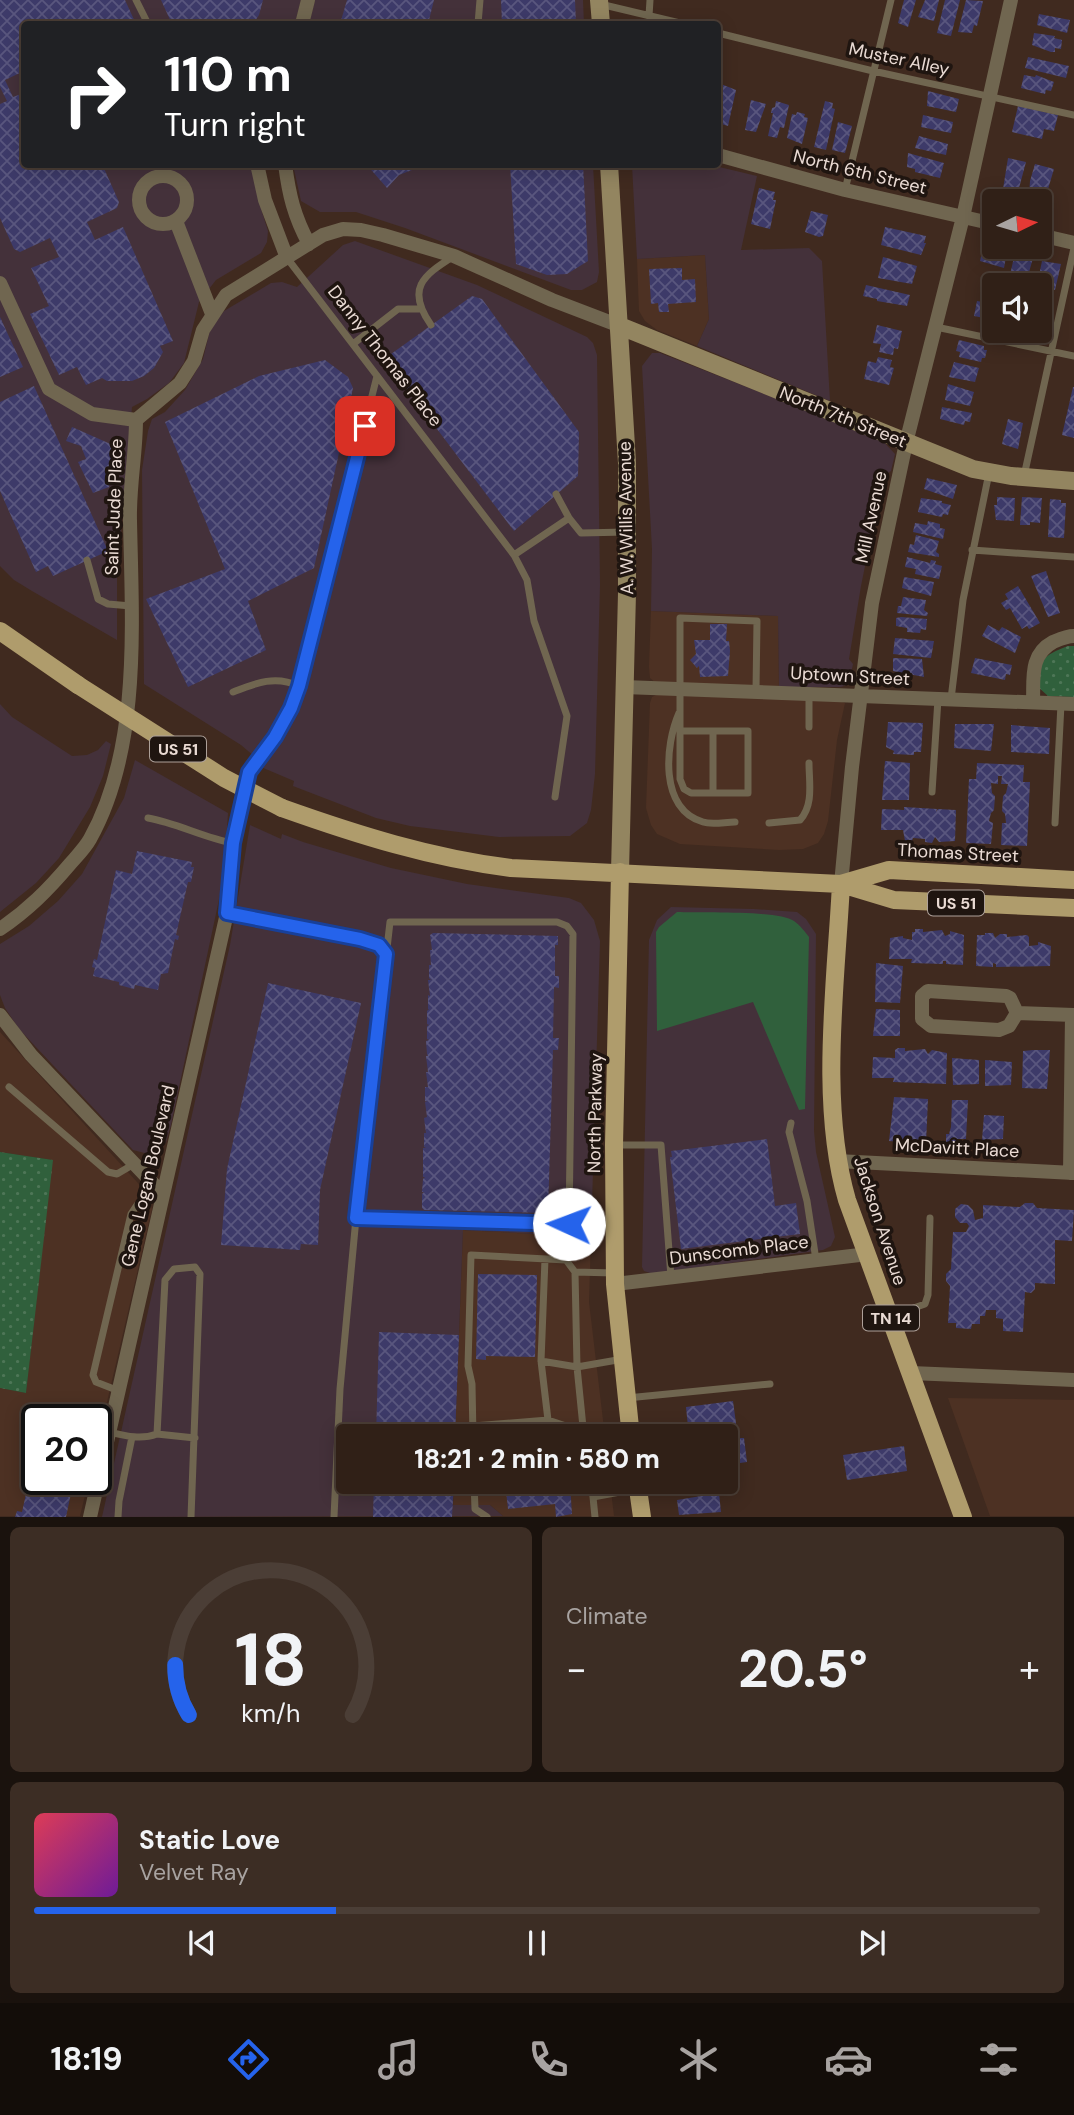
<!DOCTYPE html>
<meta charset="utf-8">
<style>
body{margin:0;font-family:"DM Sans",sans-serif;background:#3c2d24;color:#f1f3f6;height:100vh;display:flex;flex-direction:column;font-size:26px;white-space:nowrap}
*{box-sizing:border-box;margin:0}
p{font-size:23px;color:#a8a3a1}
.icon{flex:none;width:38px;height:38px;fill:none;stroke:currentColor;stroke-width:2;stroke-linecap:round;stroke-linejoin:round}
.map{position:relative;height:1517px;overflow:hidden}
.side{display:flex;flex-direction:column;gap:10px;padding:10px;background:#1a120d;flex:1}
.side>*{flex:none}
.top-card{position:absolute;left:21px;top:21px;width:700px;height:147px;border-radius:7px;box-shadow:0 4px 18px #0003,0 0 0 2px #4b3e36;background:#202124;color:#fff;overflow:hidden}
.needle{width:46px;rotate:85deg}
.controls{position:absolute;left:982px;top:189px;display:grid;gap:14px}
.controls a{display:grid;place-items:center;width:70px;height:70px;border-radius:7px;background:#302017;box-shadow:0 4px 18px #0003,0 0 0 2px #4b3e36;font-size:35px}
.speed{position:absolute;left:21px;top:1404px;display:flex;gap:14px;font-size:35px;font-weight:700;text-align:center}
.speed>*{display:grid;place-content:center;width:91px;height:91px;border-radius:50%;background:#302017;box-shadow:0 4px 18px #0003,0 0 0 2px #4b3e36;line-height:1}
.speed .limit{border:4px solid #111;border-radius:10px;background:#fff;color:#111}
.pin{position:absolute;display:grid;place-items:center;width:60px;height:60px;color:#fff;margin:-30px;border-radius:14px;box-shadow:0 4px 10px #0006}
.me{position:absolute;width:77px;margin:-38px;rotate:272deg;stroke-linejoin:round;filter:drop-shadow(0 0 5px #0008)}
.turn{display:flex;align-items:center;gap:24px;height:147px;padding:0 28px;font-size:32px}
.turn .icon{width:91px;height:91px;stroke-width:2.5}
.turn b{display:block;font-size:49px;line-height:60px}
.big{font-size:52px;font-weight:800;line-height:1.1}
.side .widget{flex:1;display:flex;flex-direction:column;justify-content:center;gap:10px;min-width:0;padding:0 24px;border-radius:10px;background:#3c2d24}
.side .dial{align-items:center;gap:0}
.dial svg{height:182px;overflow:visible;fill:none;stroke:#4b3e36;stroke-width:7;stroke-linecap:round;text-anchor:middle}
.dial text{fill:#f1f3f6;stroke:none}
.song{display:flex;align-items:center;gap:21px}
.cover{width:84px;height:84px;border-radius:10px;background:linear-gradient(135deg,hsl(350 70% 55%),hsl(280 70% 35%))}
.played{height:7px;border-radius:4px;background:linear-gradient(90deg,#2563eb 30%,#4b3e36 30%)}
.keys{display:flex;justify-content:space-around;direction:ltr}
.heat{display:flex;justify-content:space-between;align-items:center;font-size:38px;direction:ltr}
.side .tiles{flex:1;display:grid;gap:10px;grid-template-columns:1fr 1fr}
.widget:last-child{grid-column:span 2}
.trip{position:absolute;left:336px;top:1424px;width:402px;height:70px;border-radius:7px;background:#302017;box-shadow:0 4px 18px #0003,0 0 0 2px #4b3e36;font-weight:800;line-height:70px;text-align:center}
.tabs{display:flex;height:112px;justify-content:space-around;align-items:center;background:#130d09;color:#a8a3a1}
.tabs .icon{width:49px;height:49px}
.tabs .on{color:#2563eb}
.tabs b{font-size:32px;color:#f1f3f6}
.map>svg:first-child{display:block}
</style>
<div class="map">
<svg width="1074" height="1517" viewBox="0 0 1074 1517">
<defs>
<pattern id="park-dots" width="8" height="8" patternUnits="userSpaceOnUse" patternTransform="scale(1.75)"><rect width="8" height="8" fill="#30603c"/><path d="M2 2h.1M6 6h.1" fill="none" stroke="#4e7657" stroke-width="1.8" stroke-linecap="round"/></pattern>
<pattern id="building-cross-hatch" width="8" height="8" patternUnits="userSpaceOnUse" patternTransform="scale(1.75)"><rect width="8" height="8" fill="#3d3a69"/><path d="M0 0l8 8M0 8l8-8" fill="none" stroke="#59567e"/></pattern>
</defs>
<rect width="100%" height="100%" fill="#402a1f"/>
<path fill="#4d3123" d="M705,255L709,319L697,346L657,330L645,321L639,311L637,259Z
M651,611L778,616L779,687L656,683L650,678L649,667Z
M658,694L837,700L845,703L837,740L828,821L824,834L818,843L803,849L779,850L680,844L657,834L651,825L646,808L650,703L652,697Z
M0,1032L147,1193L152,1209L96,1449V1419H37V1479H89L80,1516H0V1388L26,1393L52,1160L0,1152Z
M463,1230L591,1237L589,1302L605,1437H455Z
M948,1398L1074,1400V1516H990Z
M454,1482H610L614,1516H503L490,1505H453Z"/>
<path fill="#44313a" d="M0,0H301L295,24H24V164L253,165L262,212L268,231L267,242L261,253L216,280L199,302L184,363L169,383L147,399L132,407L117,577V640L32,591L14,580L0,566Z
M315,0H583L584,24H309Z
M293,165H593L599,272L597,282L582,290H571L405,228L356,212H320L301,201Z
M632,165H711L757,176L741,250L809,248L822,261L830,401L697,346L709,319L705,255L637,259Z
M355,241L477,285L587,337L593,343L597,355L600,585L595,774L591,810L587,823L570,836L499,837L410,826L376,818L293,786L294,781L261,767L262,763L241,745L144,684L142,470L148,431L152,419L165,412L185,390L203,359L210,330L224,311L271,283L282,282L297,287L343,245Z
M652,353H660L882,440L895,454L891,471L883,477L861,586L849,659L853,664L849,684L841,687H779L778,616L651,611L652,549L642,366Z
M0,704L12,717L72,756L87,755L98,750L106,741L111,744L103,776L90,807L59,858L36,883L0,912Z
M135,760L228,813L224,876L171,1125L166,1142L161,1150L152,1155L133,1150L19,1029L5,1008L0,995V944L29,926L58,901L82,874L124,798Z
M250,825L281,839L282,834L303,842L391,868L467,884L569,898L581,903L594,920L600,941L591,1237L463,1230L455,1437H348V1482H454L453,1505H490L503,1516L102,1517L230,945Z
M671,907L753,909L797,912L806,919L816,934L814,1131L816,1152L835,1237L831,1246L823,1250L653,1274L644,1271L642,1267L649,940L657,920Z"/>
<path fill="#30603c" d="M677,912C700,913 778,910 794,921C800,925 805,932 809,937L805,1109L799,1110L753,1002L657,1031L656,932L659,927Z"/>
<path fill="url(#park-dots)" d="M1068,646H1074V697L1048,696L1037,686C1040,659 1042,656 1068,646Z
M0,1152L53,1160L26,1393L0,1388Z"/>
<path fill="url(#building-cross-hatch)" d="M0,0H125L136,24H24V71L5,80L13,97L24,93V164H102L119,202L117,208L87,222L95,240L123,227L173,341L160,346L163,352L154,368L144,376L132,381H107L102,378L86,385L77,367L59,375L30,314L49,306L31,268L59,257L50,238L20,252L14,249L0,218V104L7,101L0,87Z
M161,0H263L259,15L253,24H172Z
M347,0H434L428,24H340Z
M501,0H575L576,24H502Z
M904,0H916L908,27L898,23Z
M925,0H939L934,21L918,17Z
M945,0H960L951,36L937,33Z
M966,0L983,1L977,26L974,25L972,33L958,32Z
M1039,14L1070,20L1067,33L1037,25Z
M1034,33L1055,36L1054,38L1062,40L1061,49L1055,48V52H1051L1032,45Z
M1028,57L1069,66L1066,78L1025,68Z
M1024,75L1035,77L1036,75L1054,82L1051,91L1046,90L1045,94L1021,88Z
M721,84L736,90L728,126L718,123V98Z
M928,91L959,99L956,112L927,106Z
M751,100L766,104L756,132L745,130Z
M776,101L789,105L784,128L780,127L777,138L768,136L773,113H771L772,108L775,107Z
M825,101L833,103L832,108L835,109L826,150L814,147Z
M1018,106L1058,115L1054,131L1044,129L1042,139L1012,132Z
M797,112L805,114L804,117L808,118L802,144L787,138L792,114L796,115Z
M923,115L953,122L951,133L921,127Z
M838,122L852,126L845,153L832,150Z
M919,136L948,144L946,155L915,148Z
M908,153L944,163L940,178L915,172V169L907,167Z
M1008,158L1026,162L1018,192L1003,189Z
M366,164H425V165L399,175L387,188Z
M510,164H583L588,261L567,274L547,275L516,264Z
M1035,164L1054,169L1045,199L1029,195L1030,181Z
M759,188L775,192L773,200H776L770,229L751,224Z
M811,211L828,215L823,236L819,237L805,232Z
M885,227L926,236L924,243H926L921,255L881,245Z
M983,247L1007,252L1004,268L980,261Z
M1015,253L1033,258L1026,283L1009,279Z
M883,257L917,266L912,284L878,278Z
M1042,261L1061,264L1055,290L1037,285Z
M682,268V280L695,279L696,302L668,304L669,312H659L658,303L651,304L649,269Z
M866,285L910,295L907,306L877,301V299L863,296Z
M472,296L482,299L579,432L578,476L514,531L397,376L391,354Z
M977,301L994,304V320L974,316Z
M0,317L23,367L0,377Z
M877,325L902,331L898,349L894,348L893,355L879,352L881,344L873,343Z
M959,340L984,346V350H987L985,358H982L981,362L959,357L960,352L956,351Z
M878,357L892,360L890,367L894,368L889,385L864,379L868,361L876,363Z
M325,360L348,377L353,388L314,568L248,601L266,650L188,687L146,599L225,569L165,422L259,376Z
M954,362L979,368L975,382L949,377Z
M948,384L974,392L970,406L945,400Z
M34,386L108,551L53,576L48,566L36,572L0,491V402Z
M1073,387H1074V438L1062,435Z
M942,407L972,413L970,422L965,421L964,425L940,419Z
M1008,419L1023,423L1018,449L1002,444Z
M72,427L115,446L109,487L93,493L78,462L86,459L81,446L66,441Z
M927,478L957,485L953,499L924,489Z
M997,497L1015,498L1014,521L996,520L994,505H997Z
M1022,497L1042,498L1040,523L1030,522V525H1020Z
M921,498L942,501V503L951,505L948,515L943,514L942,517L918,512Z
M1050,499L1061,500V503H1066L1064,538L1048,537Z
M928,521L940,524V528L945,529L943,539L913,532L915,523L927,525Z
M916,535L939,541L936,552L939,554V557L908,552L910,544L914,545Z
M907,557L930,563L931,560L936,561L935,564L942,566L939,579L915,574L916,569L905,567Z
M1046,571L1060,613L1048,617L1031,576Z
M904,577L934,582L931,596L902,588Z
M1018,586L1040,623L1029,629L1027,626L1022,629L1010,608L1006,610L1001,603L1008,599L1005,594Z
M903,597L926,600L924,610L928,613L927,616L897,613L898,606H901Z
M901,617L927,619L926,630L921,629L920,633L907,632V628L896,626V618Z
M710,624H727L726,641H729L730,651L728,676L700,677L699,666L697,668L690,660L696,654L694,640H710Z
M988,625L999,631L1002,627L1021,637L1015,653L982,636Z
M895,638L934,641L931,658L893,654Z
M893,658L922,659L924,677L893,671Z
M975,658L1012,665L1010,675L1006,674L1005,680L971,673Z
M888,722L923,723L921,752H914V755L893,754L894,751L886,747Z
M955,724H994L991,751L954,748Z
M1011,725L1050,728L1049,754L1011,752Z
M885,761L910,763L909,800H882Z
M977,763L1024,765L1023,782H1030L1027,846L1001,845L1002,823H1006L1005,814L1002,811L1003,796L1006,793L1008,784H1001L1002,776H998V784L991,783L992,793L995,796L994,810L991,813L989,821L993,823L991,844L966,843L969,779H976Z
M904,807L937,809L936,812L938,809L956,810L955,841L939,842L935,837L932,843L925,842V839L913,838L912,841H905L903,830H881L882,809L904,810Z
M137,851L192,862L191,867H194L191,882H188L176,935L179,936L178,940L175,939L168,973L161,974L158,990L135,985L134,989L119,985V982L93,976L95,968L92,967L94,959L97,960L116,870L132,874Z
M915,929H923V932L942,930L945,936L950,934V931L964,935L963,965L946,964V961H943V964L911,963L912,959H889L890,938L903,936V938L912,940V932H915Z
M433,933L558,936V945H555V976H559V988L554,987L553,1038H559L558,1050H553L548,1213L424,1210L422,1208V1194L424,1192H422L423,1179L425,1177H423V1148H426L424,1147V1133H426L424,1118L427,1117L425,1102L427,1101H425V1087H428L426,1072H428L426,1056H428L427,1054L426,1041L429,1040L427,1039V1026L429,1025L427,1024V1011L429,1009H428V995L430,996L428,980H431L429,978V965H431L430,950H432L430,935Z
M985,933H993L995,938L1000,934H1007V937L1027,935L1029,937V946L1038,945V942L1051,946L1050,966L996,967V964L993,963V967L976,966L977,935H985Z
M876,963L903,966L900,1003L875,1002Z
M268,983L361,1003L320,1190L318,1245L301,1244L300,1250L221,1245L227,1169Z
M876,1009L900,1010V1036H873Z
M898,1048H905V1051L925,1049L928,1054L932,1050L947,1053L946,1084L893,1082L894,1078H872L873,1057L895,1058V1050Z
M1033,1050H1050L1047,1089L1022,1088L1023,1051Z
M952,1058L979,1060V1084L953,1085Z
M985,1060L1012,1062L1011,1085L985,1086Z
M894,1097L928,1099L926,1144L889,1141Z
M952,1100H968L966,1139H957V1142H946V1134H949L951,1127Z
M984,1115L1004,1116L1003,1139L982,1140Z
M767,1139L775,1206L796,1203L800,1234L681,1249L670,1157H672L671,1151Z
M1025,1203H1033L1037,1208L1074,1210L1072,1241L1055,1240V1284L1035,1283V1289L1031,1293L1025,1292L1023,1332L1003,1331V1319L996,1318V1310H986L985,1316H980V1324H972L971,1329L956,1328V1323H948L950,1286L946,1281V1274L951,1269L953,1232H966L969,1226L967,1223H960L955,1217V1209L961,1204L968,1205L973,1210L975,1220L983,1218V1205L1020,1207Z
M478,1274L537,1275L535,1357L486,1356V1360L476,1359Z
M379,1332L459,1335L455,1437H376Z
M733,1401L738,1438H744L747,1462L726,1465V1437H689L686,1407Z
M558,1429L559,1437H506V1435Z
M904,1446L907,1471L847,1480L843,1455Z
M32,1467L37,1468V1479H74L66,1517H15L17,1511L22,1512Z
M374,1482H454L452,1517H373Z
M505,1482L570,1484L572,1514L556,1517L555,1504L508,1509Z
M674,1482H717L718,1489L680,1494L675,1492Z
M719,1493L721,1512L679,1515L677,1500Z"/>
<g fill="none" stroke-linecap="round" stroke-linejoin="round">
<path stroke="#706650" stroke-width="7" d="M136,0L148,24
M600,4L684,24
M649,16L650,0
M478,24L480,0
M718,33L873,71L1074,115
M845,190L891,0
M287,258L514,555L527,580L534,621L567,716L555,797
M431,325C406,289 422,276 454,256
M936,327L1074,356
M353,344L398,309H419
M1024,476L1074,248
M556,494L569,518
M972,550L1074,557
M514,555L569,518L581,533L626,532
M87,560L98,599L108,604L131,606
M233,692C256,683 275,675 299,686
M809,693V727
M951,699L963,600L989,473
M679,713C665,745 659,809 703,822C712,825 725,822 735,822
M680,731H748V793H691L684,789L680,779V618L757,621L756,690
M932,792L938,699
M713,793V731
M148,818C177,823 204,838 233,843L249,772L275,737L291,708L299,686L377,376
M769,823L800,820C814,805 809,782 809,763
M1055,823L1061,704
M227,913L360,939L379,945L386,954
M9,1087L108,1172L117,1174L134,1164
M791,1123L789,1132L807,1201L816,1260
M616,1145H661L671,1277
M569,1224L573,934L567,926L557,922H390L356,1218L615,1225
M545,1259L541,1361L548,1420
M575,1272L614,1273
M891,1316L925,1304L928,1295L930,1218
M541,1361L577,1367L623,1359
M119,1391L96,1382L93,1375L131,1214L137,1205L163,1194
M627,1398L770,1384
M473,1426L548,1420L584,1432L630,1426
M110,1432C126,1436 141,1440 157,1434L165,1280L174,1269L195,1267L200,1274L191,1517
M157,1434L195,1438
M473,1437L472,1384L468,1366L471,1255L566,1260L575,1272L577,1367L584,1437
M474,1482L475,1509L487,1517
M591,1482L593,1497L636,1489
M593,1497L595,1517
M118,1517L119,1501L132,1437
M334,1517L340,1389L356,1218"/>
<path stroke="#706650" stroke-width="14" d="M302,24L308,0
M718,155L845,190L994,224
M257,164L265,200L287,258
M285,164C289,195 294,216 309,244
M139 200a24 24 0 1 1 48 0a24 24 0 1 1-48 0Z
M176,221L212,314
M1040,235L1074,243
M0,283L49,389L92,414L136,420
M624,687L1074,704
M1033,702C1034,679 1029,655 1053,642C1060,639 1066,636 1074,636
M841,884L852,767L872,603L906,443L963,217L1011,0
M0,929C28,910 48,890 70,864C77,856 85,848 90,839C141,748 132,623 130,521C129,487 136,454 136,420L180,383L194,361L203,330L226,295L323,235L343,229L361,230L383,235L454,256L552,300L620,326
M928,991L1006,996L1010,998L1017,1013L1009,1026L999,1030L931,1026L922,1019V996Z
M1017,1013L1074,1015
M0,1015L31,1055L163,1194
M837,1161L1074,1173
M1070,1173L1072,1015
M615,1284L868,1254
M911,1373L1074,1380
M90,1517L227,913L233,843"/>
<path stroke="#938560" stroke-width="18" d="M599,0L601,24
M609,164L627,463V593L620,872
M620,326L973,469L1011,476L1074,481"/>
<path stroke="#af9c6c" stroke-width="18" d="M0,631L78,685
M282,808C358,835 431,858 511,868L841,884L894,900L1074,908
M620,872L614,1145L615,1284L631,1437
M841,884C836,983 819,1104 847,1200L963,1517
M841,884L889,870L1074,880
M637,1482L642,1517"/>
<path stroke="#af9c6c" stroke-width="18" d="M78,685L224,778L282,808"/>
</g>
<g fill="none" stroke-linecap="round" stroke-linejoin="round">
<g stroke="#184099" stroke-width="18">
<path id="route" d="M365,426L299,686L291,708L275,737L249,772L233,843L227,913L360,939L379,945L386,954L356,1218L569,1224"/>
</g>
<use href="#route" stroke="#2563eb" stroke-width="12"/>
</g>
<g text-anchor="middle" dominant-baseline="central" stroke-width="7" stroke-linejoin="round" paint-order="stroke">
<g fill="#1f1510" stroke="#ada099" stroke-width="2">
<rect x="150" y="736.5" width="56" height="25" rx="5"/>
<rect x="928" y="890.5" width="56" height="25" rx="5"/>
<rect x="863" y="1305.5" width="56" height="25" rx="5"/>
</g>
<g font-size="16" font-weight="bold" fill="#eadbd4">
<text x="178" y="749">US 51</text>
<text x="956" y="903">US 51</text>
<text x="891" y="1318">TN 14</text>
</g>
<g font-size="18" fill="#eadbd4" stroke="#1f1510">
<text transform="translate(899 59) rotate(12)">Muster Alley</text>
<text transform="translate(860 172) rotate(14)">North 6th Street</text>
<text transform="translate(385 356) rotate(52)">Danny Thomas Place</text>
<text transform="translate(843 417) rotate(22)">North 7th Street</text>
<text transform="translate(114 507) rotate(-88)">Saint Jude Place</text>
<text transform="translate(871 517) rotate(-78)">Mill Avenue</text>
<text transform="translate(626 518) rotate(-91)">A. W. Willis Avenue</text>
<text transform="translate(850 676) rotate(3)">Uptown Street</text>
<text transform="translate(958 853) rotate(3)">Thomas Street</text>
<text transform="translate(595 1113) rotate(-89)">North Parkway</text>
<text transform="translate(957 1148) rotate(3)">McDavitt Place</text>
<text transform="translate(148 1176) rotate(-77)">Gene Logan Boulevard</text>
<text transform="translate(880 1221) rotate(72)">Jackson Avenue</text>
<text transform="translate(739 1250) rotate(-7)">Dunscomb Place</text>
</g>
</g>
</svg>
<div class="controls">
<a><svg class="needle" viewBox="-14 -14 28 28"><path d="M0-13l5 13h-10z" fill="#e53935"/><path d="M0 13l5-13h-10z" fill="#a8a3a1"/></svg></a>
<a><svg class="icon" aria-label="sound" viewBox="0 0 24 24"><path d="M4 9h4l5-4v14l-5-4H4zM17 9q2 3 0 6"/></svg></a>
</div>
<div class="speed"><div class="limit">20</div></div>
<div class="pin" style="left:365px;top:426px;background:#d93025"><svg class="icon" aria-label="arrive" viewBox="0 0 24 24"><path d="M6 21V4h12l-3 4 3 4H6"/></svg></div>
<svg class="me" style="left:569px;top:1224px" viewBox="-20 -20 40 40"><circle r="19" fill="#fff"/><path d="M0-13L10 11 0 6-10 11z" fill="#2563eb"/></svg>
<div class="trip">18:21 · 2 min · 580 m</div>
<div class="top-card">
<div class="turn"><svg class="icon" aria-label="right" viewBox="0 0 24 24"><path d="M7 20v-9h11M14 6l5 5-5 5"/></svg><div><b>110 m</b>Turn right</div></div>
</div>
</div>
<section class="side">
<div class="tiles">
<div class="widget dial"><svg viewBox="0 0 100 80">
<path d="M14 69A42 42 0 1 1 86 69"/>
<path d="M14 69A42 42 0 0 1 8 47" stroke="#2563eb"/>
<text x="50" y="56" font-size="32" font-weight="700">18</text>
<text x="50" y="72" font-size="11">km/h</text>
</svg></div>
<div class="widget"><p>Climate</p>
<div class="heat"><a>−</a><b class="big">20.5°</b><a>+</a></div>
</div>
<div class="widget">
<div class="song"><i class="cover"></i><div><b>Static Love</b><p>Velvet Ray</p></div></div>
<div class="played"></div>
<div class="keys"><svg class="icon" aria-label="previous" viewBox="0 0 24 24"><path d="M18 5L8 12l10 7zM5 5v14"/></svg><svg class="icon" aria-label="pause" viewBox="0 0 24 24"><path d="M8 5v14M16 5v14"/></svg><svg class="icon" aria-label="next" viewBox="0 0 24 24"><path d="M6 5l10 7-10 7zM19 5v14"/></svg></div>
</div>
</div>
</section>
<nav class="tabs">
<b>18:19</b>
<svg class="icon on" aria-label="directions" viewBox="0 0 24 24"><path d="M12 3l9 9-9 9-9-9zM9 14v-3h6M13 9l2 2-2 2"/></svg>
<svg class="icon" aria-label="music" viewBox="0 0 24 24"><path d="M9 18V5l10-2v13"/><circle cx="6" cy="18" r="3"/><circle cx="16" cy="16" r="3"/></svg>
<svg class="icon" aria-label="phone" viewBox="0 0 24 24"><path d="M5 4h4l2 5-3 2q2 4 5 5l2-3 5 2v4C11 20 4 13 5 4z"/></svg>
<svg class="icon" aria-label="climate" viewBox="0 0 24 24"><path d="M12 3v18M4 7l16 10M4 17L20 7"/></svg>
<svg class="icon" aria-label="car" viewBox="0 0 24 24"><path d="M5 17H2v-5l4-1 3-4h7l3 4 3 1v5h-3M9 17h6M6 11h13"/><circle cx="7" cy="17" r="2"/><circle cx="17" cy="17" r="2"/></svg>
<svg class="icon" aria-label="filters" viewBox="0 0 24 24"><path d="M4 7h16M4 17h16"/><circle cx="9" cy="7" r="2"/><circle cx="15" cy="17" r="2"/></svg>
</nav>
